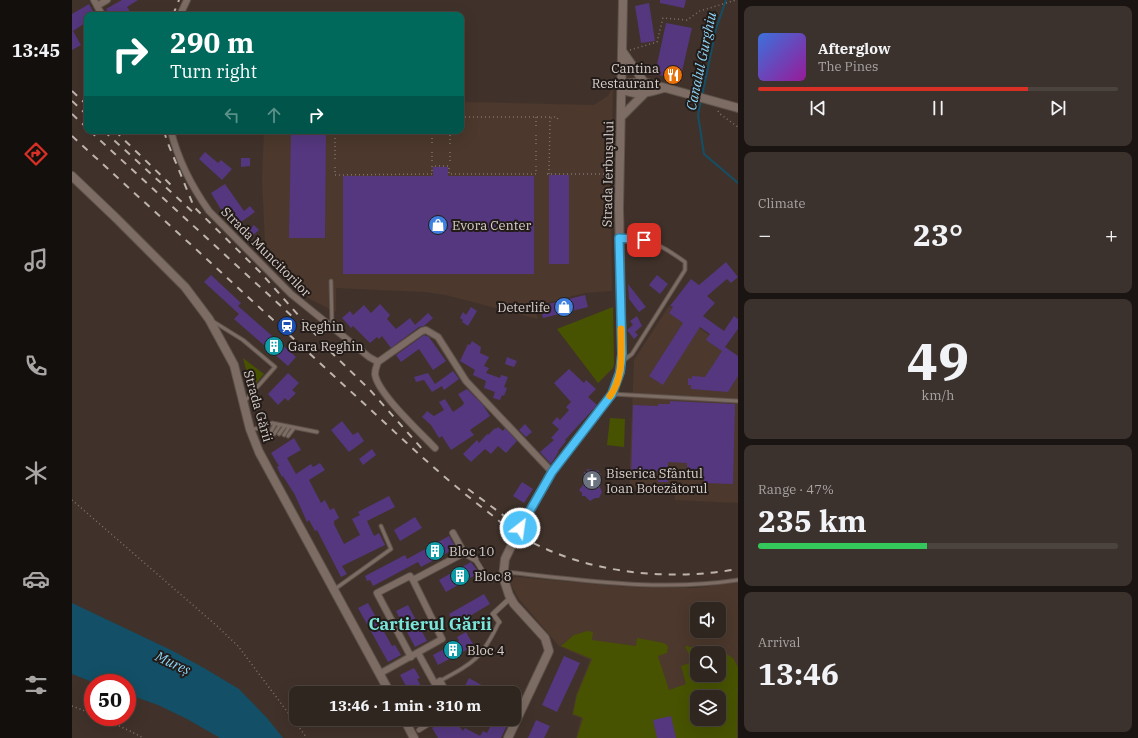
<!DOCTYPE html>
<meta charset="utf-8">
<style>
body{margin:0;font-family:"IBM Plex Serif",serif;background:#3c322d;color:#f1f3f6;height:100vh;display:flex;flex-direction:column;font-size:15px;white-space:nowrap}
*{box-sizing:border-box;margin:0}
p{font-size:13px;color:#a8a5a5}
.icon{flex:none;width:22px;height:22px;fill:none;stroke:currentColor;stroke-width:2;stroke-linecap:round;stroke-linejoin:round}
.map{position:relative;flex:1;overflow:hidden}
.sheet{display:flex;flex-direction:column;gap:6px;padding:6px;background:#1a1512;width:400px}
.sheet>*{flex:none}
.guide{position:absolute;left:12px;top:12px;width:380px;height:122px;border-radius:8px;box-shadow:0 4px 16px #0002,0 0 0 1px #4b433e;background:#00695c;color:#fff;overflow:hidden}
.tools{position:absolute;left:618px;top:602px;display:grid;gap:8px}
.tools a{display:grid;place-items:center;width:36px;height:36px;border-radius:8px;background:#302620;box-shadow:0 4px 16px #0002,0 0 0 1px #4b433e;font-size:20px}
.speed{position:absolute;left:12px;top:674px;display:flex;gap:8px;font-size:20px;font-weight:700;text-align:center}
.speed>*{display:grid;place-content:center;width:52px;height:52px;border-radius:50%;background:#302620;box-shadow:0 4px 16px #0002,0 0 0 1px #4b433e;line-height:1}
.speed .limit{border:6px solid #d22;background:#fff;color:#111}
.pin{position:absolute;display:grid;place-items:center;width:34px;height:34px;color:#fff;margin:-17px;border-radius:8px;box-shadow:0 2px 6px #0006}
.me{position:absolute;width:44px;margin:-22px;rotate:30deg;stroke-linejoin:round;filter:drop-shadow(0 0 3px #0008)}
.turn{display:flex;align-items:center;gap:14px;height:84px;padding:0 20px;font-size:18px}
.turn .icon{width:52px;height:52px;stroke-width:2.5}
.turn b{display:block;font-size:28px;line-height:34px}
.lanes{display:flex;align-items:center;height:38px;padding:0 20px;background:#0003;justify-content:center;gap:20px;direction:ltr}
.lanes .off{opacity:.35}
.big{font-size:30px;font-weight:800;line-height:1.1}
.sheet .widget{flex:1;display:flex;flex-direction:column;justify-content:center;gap:6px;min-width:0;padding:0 14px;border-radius:8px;background:#3c322d}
.sheet .dial{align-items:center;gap:0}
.dial b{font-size:52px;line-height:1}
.song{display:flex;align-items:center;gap:12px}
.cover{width:48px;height:48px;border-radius:6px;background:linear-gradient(135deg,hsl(220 70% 55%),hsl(300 70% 35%))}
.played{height:4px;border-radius:2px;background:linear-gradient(90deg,#d93025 75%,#4b433e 75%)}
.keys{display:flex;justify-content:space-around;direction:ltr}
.heat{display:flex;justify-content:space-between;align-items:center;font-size:22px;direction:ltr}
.charge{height:6px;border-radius:3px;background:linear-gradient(90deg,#34c759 47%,#4b433e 0)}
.trip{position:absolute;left:217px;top:686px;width:232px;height:40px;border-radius:8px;background:#302620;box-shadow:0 4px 16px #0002,0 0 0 1px #4b433e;font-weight:800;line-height:40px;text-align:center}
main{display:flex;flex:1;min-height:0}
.tab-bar{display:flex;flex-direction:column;width:72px;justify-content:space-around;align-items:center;background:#130f0d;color:#a8a5a5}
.tab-bar .icon{width:28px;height:28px}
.tab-bar .on{color:#d93025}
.tab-bar b{font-size:18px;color:#f1f3f6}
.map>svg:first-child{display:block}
</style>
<main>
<nav class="tab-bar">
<b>13:45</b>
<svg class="icon on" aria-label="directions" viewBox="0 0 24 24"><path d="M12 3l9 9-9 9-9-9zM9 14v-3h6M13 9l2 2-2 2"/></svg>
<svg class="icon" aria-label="music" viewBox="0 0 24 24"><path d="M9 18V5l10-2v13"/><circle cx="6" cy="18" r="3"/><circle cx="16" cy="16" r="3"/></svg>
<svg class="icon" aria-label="phone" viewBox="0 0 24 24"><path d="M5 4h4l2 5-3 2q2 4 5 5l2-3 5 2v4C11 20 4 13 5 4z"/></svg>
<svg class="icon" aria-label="climate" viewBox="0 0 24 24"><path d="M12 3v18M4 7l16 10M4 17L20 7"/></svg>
<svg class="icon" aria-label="car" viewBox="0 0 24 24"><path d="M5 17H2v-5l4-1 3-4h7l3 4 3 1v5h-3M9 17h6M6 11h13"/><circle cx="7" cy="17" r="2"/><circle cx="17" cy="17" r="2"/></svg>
<svg class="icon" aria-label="filters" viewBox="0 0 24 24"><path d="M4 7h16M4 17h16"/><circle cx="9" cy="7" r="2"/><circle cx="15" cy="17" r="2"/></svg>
</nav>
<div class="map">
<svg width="666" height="738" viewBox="0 0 666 738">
<rect width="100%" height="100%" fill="#40322a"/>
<path fill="#4c382c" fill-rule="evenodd" d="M541,87L539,184L540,291L513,293L462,306L466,319L374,295L353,292L264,288V312L238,299L186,250L193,245L190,180L192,131H389V102L522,105L536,96Z
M597,306L666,356V503L603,500V489L557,487L562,360Z
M445,577L556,587L625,588L666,582V738H504L509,718L500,715L504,695L518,660L487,646L447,599L439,585L438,580L440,578ZM625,609H647V631H625ZM625,653H647V675H625ZM625,697H647V719H625Z"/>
<path fill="#475300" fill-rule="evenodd" d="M541,307L542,364L541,368L526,383L485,329Z
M171,358L192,374L179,389Z
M538,418L553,419L552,447L535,445Z
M515,631L521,632L520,640L564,646L565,638L592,643L596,646L595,653L586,656L597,690L614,684L609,666L620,662L613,646L653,653L661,658L666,667L665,738H505L511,718L501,714L505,695L520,659L489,646L502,635ZM625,653H647V675H625ZM625,697H647V719H625Z"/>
<path fill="#134f66" d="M0,603L99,650L132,668L167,689L195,718L211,738H148L115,719L86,705L55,694V683H23L0,674Z"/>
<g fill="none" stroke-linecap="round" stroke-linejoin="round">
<path stroke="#134f66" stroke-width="2" d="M630,96L644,29L654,0
M629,100L626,115L632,154L666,183"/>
</g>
<path fill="#54377e" d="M50,0H66L55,7L59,13L55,15H38L34,9Z
M588,0H614L612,8L588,3Z
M577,3L583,41L569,43L563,6Z
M17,4L23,15H15V22L1,31L9,45L0,50V14Z
M594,23L620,28L608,80L583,74Z
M219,131H254L253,238H217Z
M133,152L146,163L149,160L160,169L150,180L127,159Z
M169,158H178V166L169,167Z
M361,167H376V176H462V274H271V176H361Z
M477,175H497V264H477Z
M153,184L172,211L178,206L183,212L162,227L154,216L152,218L148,212L150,211L139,193Z
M182,225L187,230L175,241L170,236Z
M654,262L666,277L659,283L655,279L635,296L643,303L631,316L652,331L662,316L666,319V329L653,347L666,356V376L656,392L619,389V385H616V378L620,379V376L633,377L650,351L634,340L638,334L628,327L591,385L577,376L611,323L597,313L601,307L598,306L619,279L627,285Z
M139,275L169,303L166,306L224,357L216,366L162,319L167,314L132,282Z
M585,275L596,284L588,294L577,285Z
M556,284L574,307L567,312L557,299Z
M513,295L516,307L471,318L468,306Z
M308,304L318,315L315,319L324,329L338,318L343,325L356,313L361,318L352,326L347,327L319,348L310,336L307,339L305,337L298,343L281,326L279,328L270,318L278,311L281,315L292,305L299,313Z
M399,307L405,311L396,326L390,322L391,320L388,318L391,312L394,315Z
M565,316L570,326L563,332L566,335L562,339L555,330L561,325L558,321Z
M352,335L357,337L374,361L361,370L347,349L329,362L324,355Z
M400,341L409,347L408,353L417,357L412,366L417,368L414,373L428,378L429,375L436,377L432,387L435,388L432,396L430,395L428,400L421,398L423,392L412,388L414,381L401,375L403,370L388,361L396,344L398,345Z
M435,357L445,361L442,367L433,364Z
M497,369L512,383L514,380L524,389L516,397L525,405L493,440L494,441L486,451H487L479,464L468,452L482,440L479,438L487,429L480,423L485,417L488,420L497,410L494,407L499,402L482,383Z
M381,371L387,379L372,390L370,386L360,392L352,380L344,382L342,377L356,373L363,384Z
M216,373L227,383L220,390L224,393L216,401L213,398L206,405L196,394Z
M395,389L411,405L418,416L398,430L402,435L379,450L370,436L367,438L359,425L350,417L355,411L362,416L372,410L367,402L373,399L381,412L391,405L392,403L386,394Z
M598,401L663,404L661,484L632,483V476H615V463L596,462V482H586L587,472L584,471H571V478H559L561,405L586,406V404H598Z
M270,421L281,435L286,432L292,441L277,452L259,430Z
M453,424L460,432L454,437L447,430Z
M426,427L431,431L433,428L445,441L434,453L426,446L419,454L413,449L399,462L391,454L405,440L407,443L415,434L416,435L423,428L424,429Z
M222,438L229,450L215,458L224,474L239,464L241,467L248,463L253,470L237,480L249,503L253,500L258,510L262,508L267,518L262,521V524L272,544L288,535L280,519L288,515L286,512L317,496L323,507L295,521L302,536L307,533L313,545L270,566L275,574L269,577L245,530L243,531L237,520L235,522L223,495L211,476L210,477L205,467L207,466L199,453Z
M300,449L304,455L291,465L287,459Z
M515,469L527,471L526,474H529L528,487L530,492L527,498H523L518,501L513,496H510V493L507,490L511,485L512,472H515Z
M450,482L461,489L452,503L441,496Z
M343,517L350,528L328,541L322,530Z
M377,536L384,548L349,567L346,562L301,586L298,580L295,581L293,576L333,555L335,559Z
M399,562L407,573L374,592L367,580Z
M412,594L418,604L383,625L377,614Z
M296,603L320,646L323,645L329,655L316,662L286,608Z
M336,605L355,641L343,647L324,611Z
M394,632L402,646L366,665L361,655L387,641L385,637Z
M492,656L508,663L485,712L470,705Z
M342,668L348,678L345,679L353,693H338L328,675Z
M397,678L413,687L410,693H401L392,688Z
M599,716L604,738H585L581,720Z
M382,719L391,731L393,728L412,738H366L360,728L372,722L373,724Z
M422,719H438L429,738H412L408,736L411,731L415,733Z
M464,720L478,726L472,738H456Z"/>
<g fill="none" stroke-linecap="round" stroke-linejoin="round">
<g stroke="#5c514a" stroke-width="5">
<path id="service" d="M549,238C580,240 588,244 613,262V270L560,354L552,360
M259,281L260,326
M142,322L171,340L203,367L172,402
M540,394L666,401
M180,429L192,428L200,423L245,432
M198,433L203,424
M202,434L208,425
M207,434L213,426
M212,435L217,427
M216,436L222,428
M433,572C510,580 588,592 666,580
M263,589L319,549L309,526
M368,681C403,662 410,658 427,622"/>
</g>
<g stroke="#5c514a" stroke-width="6">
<path id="pedestrian" d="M403,559L416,580L426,578
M427,622L421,614L435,601
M347,730L363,720"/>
</g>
<g stroke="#5c514a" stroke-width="8">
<path id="minor" d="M22,0L30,15
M25,6L35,0
M108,15L115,0
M99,131C106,160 120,187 137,211L219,294L297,357L306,362
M363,448C349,433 305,393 303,374C303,369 305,365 306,362L350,331L354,330L366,337L394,381L480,472
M392,553L403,559
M346,653L363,684L368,681L375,693
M339,657L305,593L338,576L341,580
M307,674L370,639L341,580L392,553L381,533
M363,720L365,719"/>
</g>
<g stroke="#5c514a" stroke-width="10">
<path id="secondary" d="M551,52L572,82
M550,89L557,83L572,82L666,108
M550,89C566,97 576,92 592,88
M550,116L572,94
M0,176L44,218L113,287L137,319L162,365L178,429L187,452L318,693
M332,719L342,738
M436,738L477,651L473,638L442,604L437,595L431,577L433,559L448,528L480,472L540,394L548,372L550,354L547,208L551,0"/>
</g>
<path stroke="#7f736c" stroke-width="1.5" stroke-dasharray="1 3" stroke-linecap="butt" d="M558,50L585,42L591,18L615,20L628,11L664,0
M646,111L648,114L666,127
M389,117H480
M464,117V126
M360,143V131
M378,144V132
M464,144V132
M263,159V131
M464,160V149
M360,161V149
M378,161V149
M263,167V175L360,174V166H377V174H464V166
M475,174H541
M477,174L478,119L480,117H485L486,120
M0,500L145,626L166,646L235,738
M0,706L21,714
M29,717L72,738"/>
<use href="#service" stroke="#7c6c63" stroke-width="3"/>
<use href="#pedestrian" stroke="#7c6c63" stroke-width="4.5"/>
<use href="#minor" stroke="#7c6c63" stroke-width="6"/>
<use href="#secondary" stroke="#7c6c63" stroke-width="8"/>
<path stroke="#beb4ae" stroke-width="2" stroke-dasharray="7 7" stroke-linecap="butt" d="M101,15L107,0
M0,91L15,105
M0,101L15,115
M0,114L15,128
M18,131L223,319
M32,131L122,213
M43,131L99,185
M92,131L95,141L122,207L188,272L260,353L298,390L352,451
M0,136C92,220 184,304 275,388C320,429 364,472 412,509C423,517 433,527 445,534C510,573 593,582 666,569
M396,489L439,521"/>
</g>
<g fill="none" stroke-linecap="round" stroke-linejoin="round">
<g stroke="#337fa1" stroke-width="10">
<path id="route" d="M448,528L480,472L540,394L548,372L550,354L547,238L572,240"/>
</g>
<use href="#route" stroke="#4fc3f7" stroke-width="7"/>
<path stroke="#f59e0b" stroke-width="7" d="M538,396C552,377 549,352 549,329"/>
</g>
<defs>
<g id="restaurant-disc" transform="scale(1)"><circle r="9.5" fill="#e8710a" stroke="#221b18"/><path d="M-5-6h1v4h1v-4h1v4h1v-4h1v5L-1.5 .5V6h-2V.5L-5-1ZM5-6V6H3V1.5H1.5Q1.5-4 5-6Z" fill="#fff"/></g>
<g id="shop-disc" transform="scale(1)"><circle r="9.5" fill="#3f7fe0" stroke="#221b18"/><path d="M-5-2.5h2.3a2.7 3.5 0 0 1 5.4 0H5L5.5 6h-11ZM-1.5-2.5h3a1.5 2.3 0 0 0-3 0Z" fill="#fff"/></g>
<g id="station-disc" transform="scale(1)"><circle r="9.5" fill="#1a4fb4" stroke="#221b18"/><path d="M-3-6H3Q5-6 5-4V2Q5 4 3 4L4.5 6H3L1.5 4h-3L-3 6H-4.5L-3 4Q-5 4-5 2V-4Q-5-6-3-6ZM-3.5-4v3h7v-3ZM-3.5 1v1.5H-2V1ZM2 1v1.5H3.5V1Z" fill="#fff"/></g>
<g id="building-disc" transform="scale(1)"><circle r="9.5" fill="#0f9aa8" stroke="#221b18"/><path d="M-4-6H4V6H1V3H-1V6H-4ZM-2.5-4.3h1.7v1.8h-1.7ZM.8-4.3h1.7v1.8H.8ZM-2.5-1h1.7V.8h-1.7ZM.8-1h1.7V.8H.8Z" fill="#fff"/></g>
<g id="church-disc" transform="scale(1)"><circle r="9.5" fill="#6b7280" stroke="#221b18"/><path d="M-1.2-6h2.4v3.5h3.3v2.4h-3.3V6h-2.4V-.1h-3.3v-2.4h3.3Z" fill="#fff"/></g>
</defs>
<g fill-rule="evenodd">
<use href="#restaurant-disc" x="601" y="75"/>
<use href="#shop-disc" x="366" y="225"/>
<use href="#shop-disc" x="492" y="307"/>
<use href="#station-disc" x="215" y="326"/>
<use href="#building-disc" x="202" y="346"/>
<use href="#church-disc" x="520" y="480"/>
<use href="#building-disc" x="363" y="551"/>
<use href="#building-disc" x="388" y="576"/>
<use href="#building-disc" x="381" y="650"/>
</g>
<g text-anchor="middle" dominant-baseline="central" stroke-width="4" stroke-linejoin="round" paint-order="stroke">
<g font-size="13" fill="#d9d0cb" stroke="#221b18" text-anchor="start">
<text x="587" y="68" text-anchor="end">Cantina<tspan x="587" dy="15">Restaurant</tspan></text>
<text x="380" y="225">Evora Center</text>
<text x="478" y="307" text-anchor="end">Deterlife</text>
<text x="229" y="326">Reghin</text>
<text x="216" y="346">Gara Reghin</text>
<text x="534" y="473">Biserica Sfântul<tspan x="534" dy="15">Ioan Botezătorul</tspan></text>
<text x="377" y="551">Bloc 10</text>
<text x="402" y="576">Bloc 8</text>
<text x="395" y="650">Bloc 4</text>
</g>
<g font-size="13" fill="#d9d0cb" stroke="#221b18">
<text transform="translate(536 174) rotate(-89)">Strada Ierbușului</text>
<text transform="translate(194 252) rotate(45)">Strada Muncitorilor</text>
<text transform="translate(186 406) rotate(74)">Strada Gării</text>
</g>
<g font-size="14" font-style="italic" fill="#8dd7fa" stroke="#221b18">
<text transform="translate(629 61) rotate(-78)">Canalul Gurghiu</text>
<text transform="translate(101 663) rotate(25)">Mureș</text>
</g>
<g font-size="17" font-weight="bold" fill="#7ae5db" stroke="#221b18">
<text x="358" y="624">Cartierul Gării</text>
</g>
</g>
</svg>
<div class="tools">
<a><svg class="icon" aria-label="sound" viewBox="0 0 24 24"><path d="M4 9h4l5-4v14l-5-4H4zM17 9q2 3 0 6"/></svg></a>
<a><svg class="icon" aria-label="search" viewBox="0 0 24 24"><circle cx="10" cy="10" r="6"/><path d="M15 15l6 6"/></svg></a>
<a><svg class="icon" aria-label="layers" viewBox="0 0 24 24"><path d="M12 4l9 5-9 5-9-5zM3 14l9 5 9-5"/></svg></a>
</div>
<div class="speed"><div class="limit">50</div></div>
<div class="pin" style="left:572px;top:240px;background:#d93025"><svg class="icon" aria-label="arrive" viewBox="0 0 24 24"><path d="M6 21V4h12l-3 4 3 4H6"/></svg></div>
<svg class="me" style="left:448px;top:528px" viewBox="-20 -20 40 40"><circle r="17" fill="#4fc3f7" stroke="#fff" stroke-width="3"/><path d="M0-11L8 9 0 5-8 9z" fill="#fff"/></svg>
<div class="trip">13:46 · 1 min · 310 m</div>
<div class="guide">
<div class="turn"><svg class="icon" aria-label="right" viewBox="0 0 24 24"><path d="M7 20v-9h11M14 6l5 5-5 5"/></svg><div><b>290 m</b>Turn right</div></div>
<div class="lanes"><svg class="icon off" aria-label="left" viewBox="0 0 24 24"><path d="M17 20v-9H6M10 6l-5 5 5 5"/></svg><svg class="icon off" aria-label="ahead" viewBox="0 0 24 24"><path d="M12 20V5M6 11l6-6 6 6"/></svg><svg class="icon" aria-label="right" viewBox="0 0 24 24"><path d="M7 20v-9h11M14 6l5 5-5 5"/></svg></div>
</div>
</div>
<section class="sheet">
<div class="widget">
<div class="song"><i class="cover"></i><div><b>Afterglow</b><p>The Pines</p></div></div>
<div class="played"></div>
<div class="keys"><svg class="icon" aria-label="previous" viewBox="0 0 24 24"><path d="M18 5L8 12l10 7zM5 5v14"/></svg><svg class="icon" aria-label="pause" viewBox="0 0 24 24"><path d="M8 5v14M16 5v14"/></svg><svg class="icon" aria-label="next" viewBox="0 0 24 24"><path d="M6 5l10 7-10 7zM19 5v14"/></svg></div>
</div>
<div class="widget"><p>Climate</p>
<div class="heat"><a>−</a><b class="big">23°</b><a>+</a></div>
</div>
<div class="widget dial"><b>49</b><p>km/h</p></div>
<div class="widget"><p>Range · 47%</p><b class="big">235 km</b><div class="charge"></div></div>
<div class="widget"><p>Arrival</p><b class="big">13:46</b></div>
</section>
</main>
